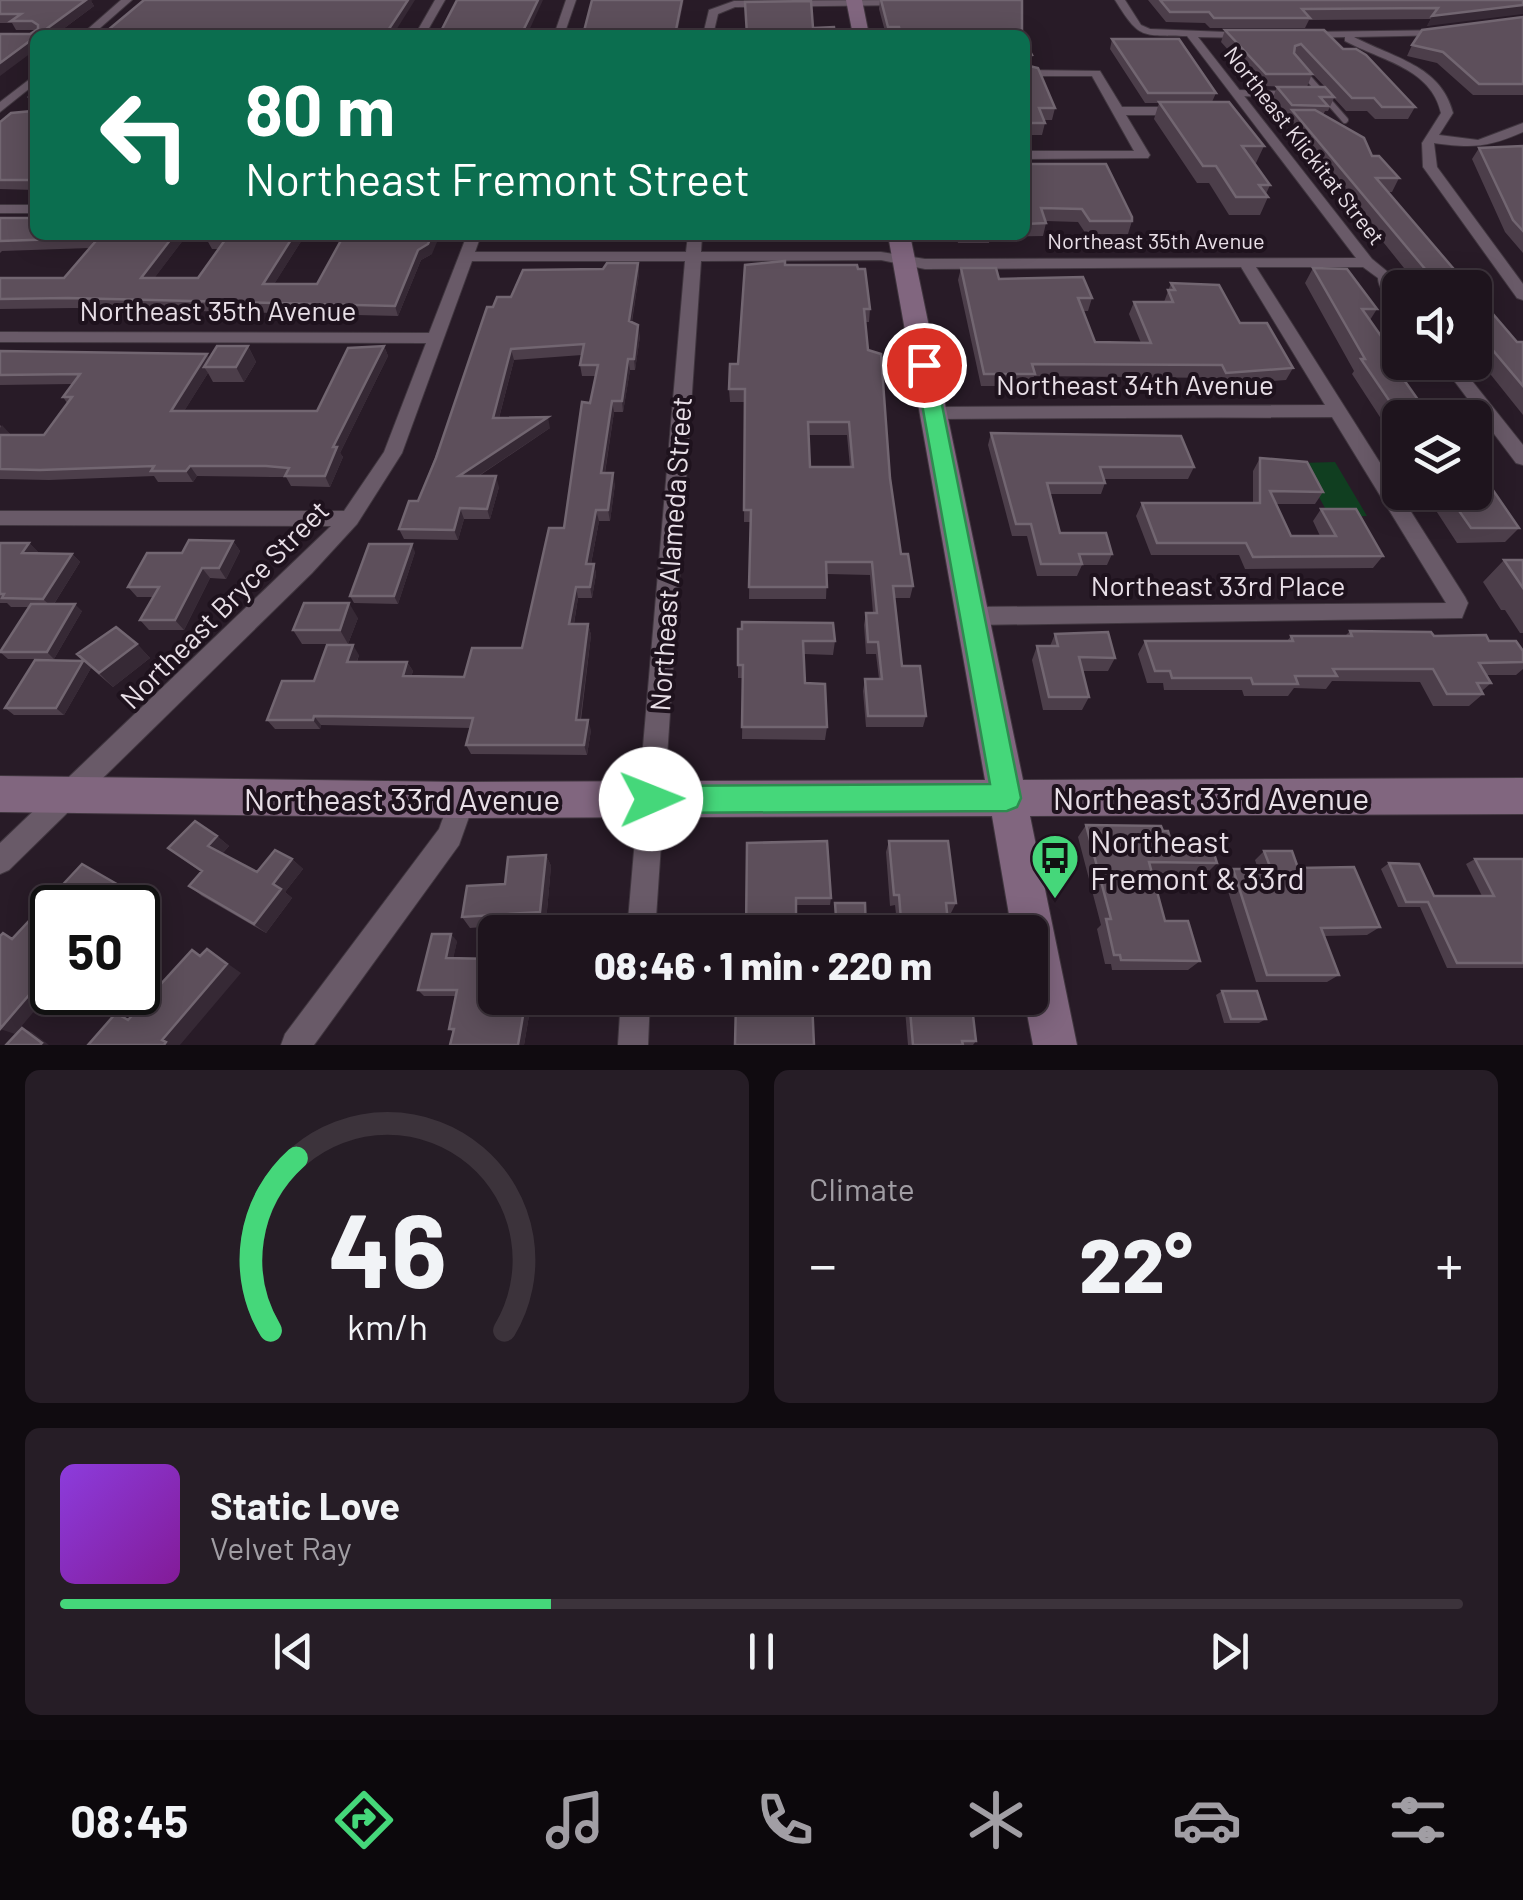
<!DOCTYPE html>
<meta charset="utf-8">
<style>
body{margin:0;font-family:Barlow,sans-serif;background:#261d26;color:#f1f3f6;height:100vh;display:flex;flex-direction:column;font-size:38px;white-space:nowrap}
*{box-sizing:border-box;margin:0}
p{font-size:32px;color:#a19ea4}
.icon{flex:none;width:55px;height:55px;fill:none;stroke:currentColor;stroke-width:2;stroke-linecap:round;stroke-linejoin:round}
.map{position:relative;height:1045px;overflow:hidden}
.sheet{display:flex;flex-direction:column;gap:25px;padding:25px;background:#100b10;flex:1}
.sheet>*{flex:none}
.guide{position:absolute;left:30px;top:30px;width:1000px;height:210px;border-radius:15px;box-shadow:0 5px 25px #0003,0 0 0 2px #3c333b;background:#0b6e4f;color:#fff;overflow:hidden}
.tools{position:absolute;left:1382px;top:270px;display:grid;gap:20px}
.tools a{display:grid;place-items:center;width:110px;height:110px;border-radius:15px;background:#1e141d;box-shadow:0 5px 25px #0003,0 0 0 2px #3c333b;font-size:50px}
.speed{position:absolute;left:30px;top:885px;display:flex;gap:20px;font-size:50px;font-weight:700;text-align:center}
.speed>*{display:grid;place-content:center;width:130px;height:130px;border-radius:50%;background:#1e141d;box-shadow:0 5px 25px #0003,0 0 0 2px #3c333b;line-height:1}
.speed .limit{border:5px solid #111;border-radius:15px;background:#fff;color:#111}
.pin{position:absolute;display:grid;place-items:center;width:85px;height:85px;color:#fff;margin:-42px;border:5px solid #fff;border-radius:50%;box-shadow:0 2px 10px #0007}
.me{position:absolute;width:110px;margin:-55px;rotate:89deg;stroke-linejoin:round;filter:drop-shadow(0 0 8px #0008)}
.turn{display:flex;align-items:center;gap:35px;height:210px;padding:0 50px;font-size:45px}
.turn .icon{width:130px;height:130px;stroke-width:2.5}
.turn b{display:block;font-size:70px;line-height:85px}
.big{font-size:75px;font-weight:800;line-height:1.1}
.sheet .tile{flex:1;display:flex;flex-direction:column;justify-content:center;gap:15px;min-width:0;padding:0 35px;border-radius:15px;background:#261d26}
.sheet .dial{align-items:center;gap:0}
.dial svg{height:260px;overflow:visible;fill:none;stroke:#3c333b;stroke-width:7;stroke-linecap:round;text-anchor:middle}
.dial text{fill:#f1f3f6;stroke:none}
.song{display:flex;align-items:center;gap:30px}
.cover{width:120px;height:120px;border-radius:15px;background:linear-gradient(135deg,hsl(270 70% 55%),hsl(290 70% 35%))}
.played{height:10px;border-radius:5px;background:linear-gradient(90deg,#45d77a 35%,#3c333b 35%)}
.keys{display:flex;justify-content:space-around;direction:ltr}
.heat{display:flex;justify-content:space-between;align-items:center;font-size:55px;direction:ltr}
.sheet .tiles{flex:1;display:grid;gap:25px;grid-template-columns:1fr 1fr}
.tile:last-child{grid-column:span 2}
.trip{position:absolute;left:478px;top:915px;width:570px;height:100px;border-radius:15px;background:#1e141d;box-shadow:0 5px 25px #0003,0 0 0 2px #3c333b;font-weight:800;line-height:100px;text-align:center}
.tab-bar{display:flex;height:160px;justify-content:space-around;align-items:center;background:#0c080c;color:#a19ea4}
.tab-bar .icon{width:70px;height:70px}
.tab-bar .selected{color:#45d77a}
.tab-bar b{font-size:45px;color:#f1f3f6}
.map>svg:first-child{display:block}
</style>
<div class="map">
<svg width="1523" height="1045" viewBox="0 0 1523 1045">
<rect width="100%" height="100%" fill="#281b27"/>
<path fill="#103e20" d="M1335,462L1367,516L1330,517L1300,463Z"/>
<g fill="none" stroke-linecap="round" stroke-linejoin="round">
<g stroke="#40363f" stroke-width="8">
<path id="service" d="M1303,72L1345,120
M1236,93L1286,94"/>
</g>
<g stroke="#40363f" stroke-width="2">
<path id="minor" d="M121,0H132L92,35H81Z
M435,0H445L425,35H415Z
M566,0H576L564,35H554Z
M905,0L909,5L735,7L718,14L713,35H703L709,10L734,1Z
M1115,0H1125L1141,25L1150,29L1251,33L1252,35L1247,38L1198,37L1372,259L1394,277C1394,288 1400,295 1400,307C1390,304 1378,288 1378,278L1363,267H1256L1465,597L1468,603L1462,618L973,625L965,622L962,616L965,610L973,607L1446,603L1332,417L933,419L924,413L933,407L1325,405L1241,267L925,269L881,260L701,261L655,932H627L685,261H472L402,453L357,524L312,573L9,870L0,874V843L331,526L0,525V511H344L384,452L426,343L0,342V332L429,333L467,235H481L475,252H686L688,235H702L701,252H881L925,259L1356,258L1187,36C1141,35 1140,40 1115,0Z
M1451,30V34L1447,35L1354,37C1393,58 1441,65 1453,113L1439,135L1478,140L1523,123V132C1487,148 1471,148 1434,143L1437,167L1523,284V300L1517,298L1423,167L1422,143L1441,113C1431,68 1382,61 1345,41V37L1306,38L1301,35L1306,32Z
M1025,70L1100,71L1122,107H1183L1189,111L1183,115H1126L1150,155L1148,158L1025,159V151H1134L1092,76H1025Z
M35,75V84L0,112V102Z
M0,205H35V213H0Z
M1440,362H1457L1523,445V465L1516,463Z
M462,788L471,791L475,800L459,845L314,1045H281L285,1034L439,829L453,791Z
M621,998H650L648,1045H618Z"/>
</g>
<g stroke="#40363f" stroke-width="2">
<path id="secondary" d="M846,0H862L869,35H853Z
M888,235H910L1023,780L1523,778V814L1030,816L1077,1045H1033L1024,998H1030V932H1012L992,816L462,818L0,812V776L462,782L985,780Z"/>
</g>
<use href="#service" stroke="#695a68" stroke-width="6"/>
<use href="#minor" fill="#695a68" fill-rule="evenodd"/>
<use href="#secondary" fill="#81667f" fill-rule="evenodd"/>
</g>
<path fill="#4c3e4a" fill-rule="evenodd" d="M0,0L91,1L94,6L55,35H35L30,34L36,30H16L12,23H0Z
M880,0H1022V35H886L879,9Z
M1148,0H1523L1427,26L1431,19L1309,20L1305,28H1210L1205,23L1166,22Z
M1523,17V95H1473L1437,63L1407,56L1412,45Z
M1225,30L1343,49L1415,107L1408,119H1375L1367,111H1346L1334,98L1328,111H1325L1323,115L1399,178L1392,192H1388L1470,288H1420L1287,122L1288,119H1286L1272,100L1277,87H1325L1304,65L1312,74L1307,87L1261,86L1221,42Z
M1112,39L1216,93L1212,102L1264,146L1256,163H1254L1270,185L1266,194L1268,197L1260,215H1229L1209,183H1197L1154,119L1159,103H1145L1110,49Z
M1025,42L1030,66L1055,108L1052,120H1044L1045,123L1042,135H1025Z
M35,92V190L0,189V122L32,111L33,104L29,97Z
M1523,146V253L1505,232L1472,159L1479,148Z
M1025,164L1132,221L1128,234H1086L1078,222L1046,221V223L1043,236L990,237L989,243H958L956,235H1025Z
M0,218L35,235H187L154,278H198L218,249H212L207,240L210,235H305L274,284H317L432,254L421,260L398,316L75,308L0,309V278H64L90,248L2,251L0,253Z
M741,235H784V236H741Z
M638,263L639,274L632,322L640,336L635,370H630L623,412H614L605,473L615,484L610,521H599L591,564H594L596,574L592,598H578L574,624H588L591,635L581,720L591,730L587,755L471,754L466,745L471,728L321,725L320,729H275L267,720L314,681L359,655L357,662H407L413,671L411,677H464L522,648L564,528L590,403L595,376H582L580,365L582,355L514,360L499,418L550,428L479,476L499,487L490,519H464L458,540L404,539L399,529L418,501L493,307L511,297L603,269Z
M785,265L870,309L869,322H865L868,350L901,554L913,586L910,598H894L902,666L926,716L923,727H866L863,691L865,679H879L876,654H866L864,625L866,613H873L870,575L827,574L826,599H749L750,522H744L745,402H730L729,389L738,364ZM808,435H847L850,467H810Z
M961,268L999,279L1092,298L1088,311H1082L1095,342L1141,343L1129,314L1134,302H1164L1171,283L1240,323L1293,368L1286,380L1220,385L1216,378L1034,376L1031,386H981L958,280Z
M1313,268L1377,309L1370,320L1400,363L1396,369L1400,418V448L1352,374L1354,371L1305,283Z
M1475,293L1517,342H1523V415L1475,355Z
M248,346L256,362L244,382H213L208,373L184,411H317L384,346L388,356L340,453L343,457L330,487L291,486L286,477H272L197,476L193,482H158L154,476L49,480L0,479V425L11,435H44L67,403L63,397L72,384L0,385V351L210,358Z
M991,433L1194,467L1188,479H1104L1105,483L1101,494H1050L1060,533L1112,554L1107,565H1082L1077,576H1037L1027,536H1012L988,445Z
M1260,458L1323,492L1315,504H1276L1291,536H1320L1313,521L1321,509L1383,556L1373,568L1245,569L1239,555H1151L1136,516L1142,503H1253V471Z
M1429,492H1475L1519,528L1505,542L1457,543L1433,506L1436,503Z
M233,541L240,551L226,579L210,578L184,630H149L140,620L153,597H137L128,587L182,553Z
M0,543H29L38,552L37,553L72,554L80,562L54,604L82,611L54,659H8L0,652L29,607H11L7,603H0Z
M415,552L398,604L354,603L350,596Z
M1504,560H1523V633H1520L1505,610H1501L1483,582Z
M358,618L348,644H302L293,630Z
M738,629L835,641L833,655L804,654L805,683L827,727L825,740L742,739L743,678H738Z
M1350,631L1434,636L1489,641L1523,651V669L1516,675H1486L1491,683L1482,691L1483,694L1469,706H1433L1420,682L1332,681L1326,689L1294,688L1288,696H1244L1242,690H1164L1163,683H1147L1138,654L1145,641H1287L1291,636H1345Z
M1055,634L1115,658L1108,671H1082L1089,697L1082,710H1043L1032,660L1037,646H1050Z
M137,644L150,658L113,687L91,668L64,715H14L5,708L83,661Z
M1086,825L1163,831L1171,841L1217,863L1206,874L1152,873L1165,921L1200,961L1188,970H1112L1111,964H1105L1097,929L1101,925L1078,837Z
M217,836L229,846L222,854L257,872L292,859L303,869L285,892L292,898L266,933L202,896L189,886L201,872L168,848Z
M889,841L956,903L951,913H947L949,932H898L895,905L890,906L886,852Z
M747,843L831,898L830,905H796Z
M1264,851L1298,868L1380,927L1367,935L1324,936L1339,975L1327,982H1256L1224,878L1233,869H1258L1255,860Z
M546,855L551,866L546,922L470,928L462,917L505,884Z
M1475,859H1523V968H1447L1420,907H1398L1381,869L1389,863L1434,896H1482L1466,864Z
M457,941L453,958L495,998H532L524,1045L453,1032L449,1029L456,996H424L418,990Z
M1222,991L1266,1019L1259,1023H1224L1216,995Z
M904,998H971L976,1041L973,1045H908Z"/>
<path fill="#362935" d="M83,0H93L91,1L94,6L55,35H38Z
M408,0H415L393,35H385Z
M538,0H543L527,35H521Z
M682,0H684L677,35H675Z
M1523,5V14L1427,26L1432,16Z
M35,37V50L0,76V63Z
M1032,55L1030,66L1025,67V56Z
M92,235H108L96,248L90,238Z
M174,235H187L147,288L141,278Z
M294,235H305L268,294L263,284Z
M432,235H440L432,254L421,260L398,316L395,306L418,250Z
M638,263L639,274L630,332L629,321Z
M638,325L640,336L635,370L634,359Z
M248,346L256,362L244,382L236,367Z
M384,346L388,356L340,453L343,457L330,487L325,476L333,447Z
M511,349L514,360L496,429L493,418Z
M207,354L213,364L204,367L208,373L178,421L171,411Z
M628,359L630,370L623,412L622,401Z
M612,401L614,412L603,484L601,473Z
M548,417L550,428L463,486L459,476Z
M2,425L11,435L0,442V428Z
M190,466L197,476L193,482L186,471Z
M613,473L615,484L610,521L608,510Z
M496,476L499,487L490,519L487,509Z
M460,508L464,519L458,540L454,530Z
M596,510L599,521L589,574L586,564Z
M233,541L240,551L226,579L219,568Z
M29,543L38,552L31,562L22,553Z
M412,544L415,552L398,604L394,596Z
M72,554L80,562L52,607L43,599Z
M594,564L596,574L592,598L590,587Z
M202,568L210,578L184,630L175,620Z
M576,587L578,598L572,635L569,624Z
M349,603L358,618L348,644L340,630Z
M75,604L82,611L54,659L47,652Z
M588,624L591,635L579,729L576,720Z
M137,644L150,658L113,687L99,673Z
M353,645L359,655L353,671L347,662Z
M83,661L91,668L64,715L56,708Z
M407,662L413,671L408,686L403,676Z
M314,716L321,725L320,729L313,720Z
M588,720L591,730L587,755L584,745Z
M217,836L229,846L220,856L208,846Z
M546,855L551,866L546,922L540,912Z
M292,859L303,869L285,892L292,898L266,933L254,924L273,884Z
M122,887L133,894L122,908H104Z
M451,934L457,941L452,965L446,958Z
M207,949L241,973L180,1045H164L162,1040Z
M52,968V990L15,1034L0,1029Z
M526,998H532L524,1045H518Z
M22,1028L32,1032L49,1045H40Z"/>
<path fill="#5d4f5b" stroke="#726671" stroke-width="2.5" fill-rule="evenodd" d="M0,0H86L38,35H35V37L0,63V34H30L38,29V25L32,21H11L21,14H0Z
M144,0H408L385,35H102Z
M457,0H538L521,35H439Z
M592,0H682L675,35H583Z
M881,0H1022V35H901L899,27H888Z
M1160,0H1523V5L1432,16L1438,8L1302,9L1310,18H1214L1209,12H1170Z
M811,1L813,28L834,27L835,35H747L745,2Z
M1523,17V84H1479L1443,52L1412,45L1422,30Z
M1225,30H1324L1343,49H1356L1366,55L1415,107H1382L1374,98H1352L1301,44L1295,46L1294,53L1312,74H1266Z
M1112,39H1179L1216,93H1148Z
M1025,42L1032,55L1025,56Z
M1025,65L1038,68L1055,108H1039L1045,123H1025Z
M1277,87H1325L1334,97H1320L1328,106L1292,105Z
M35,92V180H0V122L11,113L32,111L33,101L29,97Z
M1159,102H1229L1264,146H1242L1270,185H1259L1268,197H1236L1216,166H1203Z
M1292,110H1315L1364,138L1372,156H1379L1399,178H1376L1470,288H1441Z
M1523,146V231L1513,220L1479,148Z
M1025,164H1106L1132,217V221H1090L1082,209L1041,208L1046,223L1025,224Z
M0,218H35V235H92L90,238L0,241Z
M101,235H174L141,278H198L225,240H207L210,235H294L263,284H317L344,235H432L428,244L418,250L395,306L68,298L0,299V278H64Z
M785,261V265H857L858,269H865L870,309H864L868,350L881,354L890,478L901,554H908L913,586H893L902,666H920L926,716H868L865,679H882L878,642H868L866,613H877L872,562H826L827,587H749L751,510H744L745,389H729L730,364H738L745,265ZM808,422H849L853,467H810Z
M607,263H638L629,321L638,325L634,359H628L622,401H612L601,473H613L608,510H596L586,564H594L590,587H576L569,624H588L576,720H588L584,745H466L473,718L314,716L313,720H267L282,681H314L327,645H353L347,662H407L403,676L464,677L472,648H522L549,528H564L582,402L590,403L598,365H580L584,344L511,349L493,418L548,417L459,476H496L487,509L460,508L454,530L399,529L409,501H418L436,458L487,307H493L497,297H511L523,270L603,269Z
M961,268H996L999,279L1083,277L1092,298H1078L1095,342L1151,343L1134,302H1173L1168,290H1175L1171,283L1219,285L1240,323H1267L1293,368L1226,373L1222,365L1032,364L1035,374H984Z
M1313,268L1347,269L1377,309H1362L1400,363H1392L1431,418H1401L1361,359H1365Z
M1475,293L1517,342H1523V386L1475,329Z
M217,346H248L236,367H204Z
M384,346L333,447H337L325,476H285L289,468L266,466H190L186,471H151L154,466L40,470L0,469V435H44L72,397H63L80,374L0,375V351L207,354L171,411H317L348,348Z
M991,433L1181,436L1194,467H1100L1105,483H1047L1060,533H1106L1112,554H1079L1082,564H1041L1031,524H1016Z
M1260,458L1307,462L1323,492L1270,491L1291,536H1336L1321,509H1356L1383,556L1253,557L1246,543H1157L1142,503H1260Z
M1475,464L1519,528H1471L1446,492H1475Z
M189,540L233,541L219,568H202L175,620H140L159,587H128L147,553H182Z
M0,543H29L22,553L72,554L43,599L2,598L4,594H0Z
M369,544H412L394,596H350Z
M1504,560H1523V588Z
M304,603H349L340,630H293Z
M31,604H75L47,652H0Z
M742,622L833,623L835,641H803L805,683L825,684L827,727H742L743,665H738V629H742Z
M116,627L137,644L99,673L77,654Z
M1350,631L1431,632L1434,636L1486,635L1489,641H1516L1523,651V662L1479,663L1491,683H1477L1483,694H1447L1433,669H1333L1337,676H1295L1298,684H1253L1251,678H1172L1170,671H1155L1145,641H1293L1291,636H1352Z
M1108,632L1115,658L1079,657L1089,697H1049L1037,646H1058L1055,634Z
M35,660L83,661L56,708H5Z
M195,821L217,836L208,846L257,872L275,850L292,859L273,884L281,889L254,924L189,886L202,871L168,848Z
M1086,825L1161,826L1163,831H1168L1171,841H1210L1217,863L1149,862L1165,921H1188L1200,961L1121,960L1120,955H1114L1106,919H1111Z
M827,841L831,898H796V932H746L747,843Z
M889,841H948L956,903H946L949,932H902L899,895H894Z
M1264,851H1292L1298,868L1354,867L1380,927L1321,928L1339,975H1267L1233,869H1271Z
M546,855L540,912L462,917L467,886L505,884L508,857Z
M1475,859H1523V963H1457L1428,902H1406L1389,863L1419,864L1434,896H1494Z
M82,864L122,887L104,908H52V968L0,1029V936L3,933L12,939Z
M835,903H865L866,932H837Z
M432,934H451L446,958L495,959V998H526L518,1045H450L454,1029H449L457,990H418Z
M207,949L227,964L162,1040L166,1042L164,1045H88L116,1013L128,1020L192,950L200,956Z
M1222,991H1257L1266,1019H1231Z
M745,998H797V1002L812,1001L814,1045H735L736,1002H745Z
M909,998H971L976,1041H962L963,1045H913Z
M22,1028L42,1043L40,1045H6Z"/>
<path fill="#45d77a" stroke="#2d8c4f" stroke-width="2.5" d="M924,359L934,365L1021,798L1017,807L1007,811L651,813L641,809L637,799L641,790L651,786L990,784L915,365Z"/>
<defs>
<g id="bus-pin" transform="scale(2.5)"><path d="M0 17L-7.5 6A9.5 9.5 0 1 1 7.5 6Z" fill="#45d77a" stroke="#1e121d"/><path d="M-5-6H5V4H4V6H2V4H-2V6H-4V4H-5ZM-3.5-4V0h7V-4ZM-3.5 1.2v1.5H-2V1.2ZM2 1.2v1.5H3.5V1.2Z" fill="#111"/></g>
</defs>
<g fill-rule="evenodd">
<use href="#bus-pin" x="1055" y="858"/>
</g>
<g text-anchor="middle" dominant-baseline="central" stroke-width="8" stroke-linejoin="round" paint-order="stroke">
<g font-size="22" fill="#e8dfe7" stroke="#1e121d">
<text transform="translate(1305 145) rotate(52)">Northeast Klickitat Street</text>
<text x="1156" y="240">Northeast 35th Avenue</text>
</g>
<g font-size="28" fill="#e8dfe7" stroke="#1e121d">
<text x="218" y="310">Northeast 35th Avenue</text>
<text x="1135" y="384">Northeast 34th Avenue</text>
<text transform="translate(670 554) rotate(-86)">Northeast Alameda Street</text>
<text x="1218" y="585">Northeast 33rd Place</text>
<text transform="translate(224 604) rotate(-45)">Northeast Bryce Street</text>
</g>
<g font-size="32" fill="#e8dfe7" stroke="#1e121d">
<text x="1211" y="797">Northeast 33rd Avenue</text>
<text x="402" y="798">Northeast 33rd Avenue</text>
</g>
<g font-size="32" fill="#e8dfe7" stroke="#1e121d" text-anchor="start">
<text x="1090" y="840">Northeast<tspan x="1090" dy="37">Fremont &amp; 33rd</tspan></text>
</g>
</g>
</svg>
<div class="tools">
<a><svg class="icon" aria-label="sound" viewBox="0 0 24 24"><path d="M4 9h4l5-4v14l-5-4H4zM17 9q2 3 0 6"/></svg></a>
<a><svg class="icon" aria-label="layers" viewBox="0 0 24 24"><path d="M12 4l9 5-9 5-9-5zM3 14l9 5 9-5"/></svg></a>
</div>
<div class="speed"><div class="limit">50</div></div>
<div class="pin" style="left:924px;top:365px;background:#d93025"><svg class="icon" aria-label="arrive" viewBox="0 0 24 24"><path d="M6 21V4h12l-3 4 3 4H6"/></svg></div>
<svg class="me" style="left:651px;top:799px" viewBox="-20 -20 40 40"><circle r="19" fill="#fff"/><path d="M0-13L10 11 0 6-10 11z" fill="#45d77a"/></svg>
<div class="trip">08:46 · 1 min · 220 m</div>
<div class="guide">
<div class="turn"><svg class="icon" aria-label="left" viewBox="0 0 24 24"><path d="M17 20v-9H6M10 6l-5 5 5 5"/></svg><div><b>80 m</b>Northeast Fremont Street</div></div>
</div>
</div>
<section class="sheet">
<div class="tiles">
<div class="tile dial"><svg viewBox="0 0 100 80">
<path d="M14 69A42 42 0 1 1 86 69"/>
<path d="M14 69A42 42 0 0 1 22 16" stroke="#45d77a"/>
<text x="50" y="56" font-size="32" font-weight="700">46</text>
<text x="50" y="72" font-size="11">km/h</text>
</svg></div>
<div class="tile"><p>Climate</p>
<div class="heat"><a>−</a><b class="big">22°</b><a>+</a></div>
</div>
<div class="tile">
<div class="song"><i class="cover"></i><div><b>Static Love</b><p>Velvet Ray</p></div></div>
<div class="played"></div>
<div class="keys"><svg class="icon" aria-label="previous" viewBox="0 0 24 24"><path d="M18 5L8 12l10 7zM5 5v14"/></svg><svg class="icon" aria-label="pause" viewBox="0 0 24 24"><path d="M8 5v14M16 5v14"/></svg><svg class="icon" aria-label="next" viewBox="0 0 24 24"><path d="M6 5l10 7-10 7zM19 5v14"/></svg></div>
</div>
</div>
</section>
<nav class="tab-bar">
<b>08:45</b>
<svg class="icon selected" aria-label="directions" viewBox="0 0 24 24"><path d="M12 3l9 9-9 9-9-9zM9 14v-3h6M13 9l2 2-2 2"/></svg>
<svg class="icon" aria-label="music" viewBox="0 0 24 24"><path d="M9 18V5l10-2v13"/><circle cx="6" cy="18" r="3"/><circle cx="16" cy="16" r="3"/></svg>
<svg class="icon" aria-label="phone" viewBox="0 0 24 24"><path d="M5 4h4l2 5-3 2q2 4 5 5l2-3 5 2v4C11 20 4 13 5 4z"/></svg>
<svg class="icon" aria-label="climate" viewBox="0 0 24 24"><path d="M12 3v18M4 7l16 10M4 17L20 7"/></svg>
<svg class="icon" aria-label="car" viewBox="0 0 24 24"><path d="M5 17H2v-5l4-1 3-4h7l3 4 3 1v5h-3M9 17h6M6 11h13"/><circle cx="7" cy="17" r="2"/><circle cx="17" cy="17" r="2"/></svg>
<svg class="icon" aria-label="filters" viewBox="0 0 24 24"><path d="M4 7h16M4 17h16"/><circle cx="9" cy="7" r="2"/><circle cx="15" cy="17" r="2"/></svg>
</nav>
